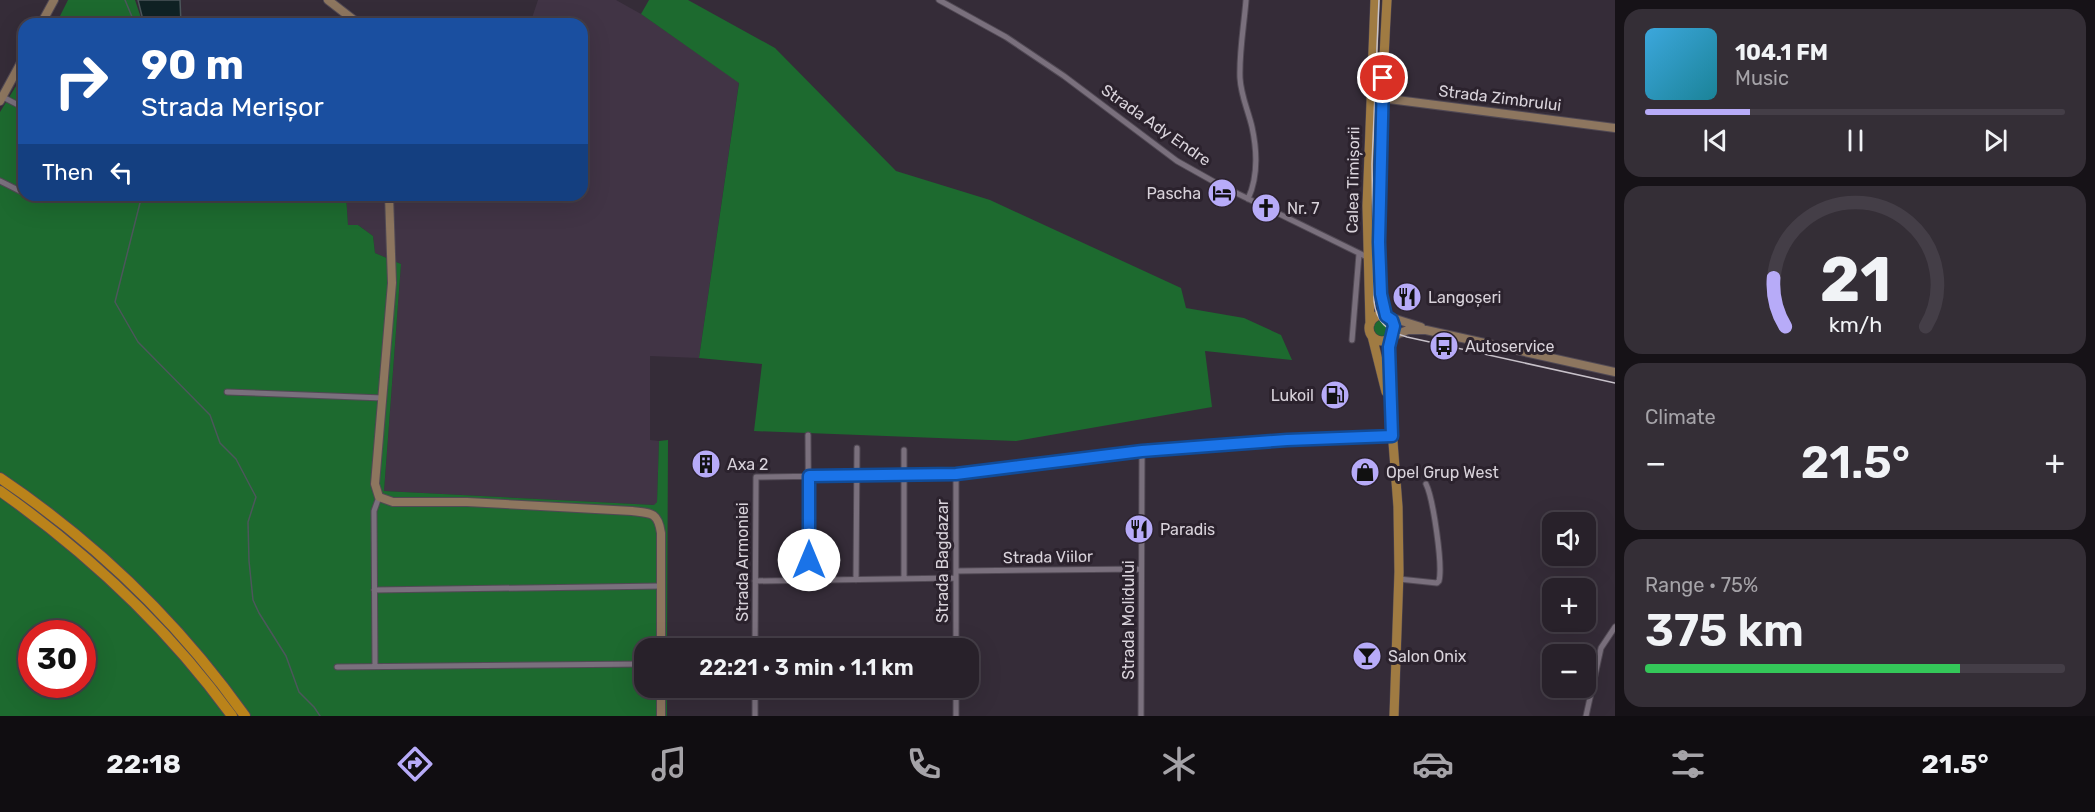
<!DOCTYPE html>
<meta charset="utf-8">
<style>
body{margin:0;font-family:Rubik,sans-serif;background:#342e36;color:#f1f3f6;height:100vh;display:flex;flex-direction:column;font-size:22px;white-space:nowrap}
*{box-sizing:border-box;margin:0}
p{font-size:20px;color:#a5a3a8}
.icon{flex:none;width:33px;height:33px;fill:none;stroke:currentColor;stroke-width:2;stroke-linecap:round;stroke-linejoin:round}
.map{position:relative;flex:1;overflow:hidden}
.side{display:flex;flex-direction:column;gap:9px;padding:9px;background:#161217;width:480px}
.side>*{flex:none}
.top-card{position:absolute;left:18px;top:18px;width:570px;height:183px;border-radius:18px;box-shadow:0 6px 24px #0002,0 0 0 2px #443e47;background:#1a4fa0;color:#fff;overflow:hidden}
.buttons{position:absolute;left:1542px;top:512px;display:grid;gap:12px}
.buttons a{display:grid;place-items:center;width:54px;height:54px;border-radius:12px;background:#28212a;box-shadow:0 6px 24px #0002,0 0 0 2px #443e47;font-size:30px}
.speed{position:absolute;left:18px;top:620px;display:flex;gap:12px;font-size:30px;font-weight:700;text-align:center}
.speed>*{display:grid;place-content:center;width:78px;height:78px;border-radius:50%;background:#28212a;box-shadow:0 6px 24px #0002,0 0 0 2px #443e47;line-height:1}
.speed .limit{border:9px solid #d22;background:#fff;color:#111}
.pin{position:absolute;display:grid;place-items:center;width:51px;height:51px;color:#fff;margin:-26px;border:3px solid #fff;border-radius:50%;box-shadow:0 2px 6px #0007}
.me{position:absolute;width:66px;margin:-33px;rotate:0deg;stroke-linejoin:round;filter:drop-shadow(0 0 4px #0008)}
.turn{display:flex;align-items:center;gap:21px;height:126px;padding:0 24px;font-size:27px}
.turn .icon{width:78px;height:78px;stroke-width:2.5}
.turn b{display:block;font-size:42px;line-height:51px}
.then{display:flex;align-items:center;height:57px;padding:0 24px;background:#0003;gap:12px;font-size:22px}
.big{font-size:45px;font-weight:600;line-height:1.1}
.side .tile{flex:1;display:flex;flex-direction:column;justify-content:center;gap:9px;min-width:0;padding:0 21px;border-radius:18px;background:#342e36}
.side .dial{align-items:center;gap:0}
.dial svg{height:156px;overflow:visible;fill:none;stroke:#443e47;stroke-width:7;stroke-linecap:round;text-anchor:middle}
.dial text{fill:#f1f3f6;stroke:none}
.song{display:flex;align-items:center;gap:18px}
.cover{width:72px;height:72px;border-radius:9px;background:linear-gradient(135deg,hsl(200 70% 55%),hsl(190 70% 35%))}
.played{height:6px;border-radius:3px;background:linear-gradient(90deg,#b7abf8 25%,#443e47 25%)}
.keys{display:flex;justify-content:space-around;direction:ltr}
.heat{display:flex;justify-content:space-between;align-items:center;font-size:33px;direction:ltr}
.charge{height:9px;border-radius:4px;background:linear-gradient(90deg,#34c759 75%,#443e47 0)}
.trip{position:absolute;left:634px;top:638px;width:345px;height:60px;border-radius:18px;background:#28212a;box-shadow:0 6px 24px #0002,0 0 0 2px #443e47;font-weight:600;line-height:60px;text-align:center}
.tab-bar{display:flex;height:96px;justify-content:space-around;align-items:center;background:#100d11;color:#a5a3a8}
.tab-bar .icon{width:42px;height:42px}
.tab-bar .selected{color:#b7abf8}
.tab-bar b{font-size:27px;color:#f1f3f6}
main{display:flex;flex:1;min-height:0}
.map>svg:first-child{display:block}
</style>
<main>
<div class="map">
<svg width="1615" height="716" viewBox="0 0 1615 716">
<rect width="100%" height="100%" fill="#352c38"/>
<path fill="#413445" d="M538,0H616L641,14L739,82L699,358L650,356V440L659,441L657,502L655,505L384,491L401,264L375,253L373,236L358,225L348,226L346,195H582V24H530Z"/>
<path fill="#1d6a2f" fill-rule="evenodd" d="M68,0H135L143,24H56Z
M649,0H688L775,48L896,171L990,200L1181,288L1186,308L1244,318L1281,335L1292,360L1205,351L1212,407L1016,441L754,431L762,364L699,358L739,83L641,14Z
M24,73V195H346L348,225H358L373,236L375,253L401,264L384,491L654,505L657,502L659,441L668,440L667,648H645V687H667V716H0V112ZM32,633H82V684H32Z
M1374 328a8 8 0 1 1 16 0a8 8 0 1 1-16 0Z"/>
<path fill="#102224" stroke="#4c575b" stroke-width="1.5" d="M138,0H180L181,24H144Z"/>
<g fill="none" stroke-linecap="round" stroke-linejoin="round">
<path stroke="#4c575b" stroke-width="1.5" d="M125,0L135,24
M142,195L115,302L138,342L210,415L220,443L236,459L256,497L248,522L249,561L253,600L259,613L286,656L299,692L314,707L320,716"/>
<g stroke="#514954" stroke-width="7">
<path id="street" d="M939,0L1006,37L1064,76L1177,161L1218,184L1367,257
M1246,0C1244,26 1239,52 1240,78C1241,96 1248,110 1252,127C1257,150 1258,177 1248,199
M1,96L24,108
M0,181L22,192
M1352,340L1359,254
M227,392L383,398
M808,435L809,581
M956,571L1141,569
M904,579V450
M1399,579L1437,583L1439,581C1443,565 1433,498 1426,484
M856,580L857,448
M755,581L956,578
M374,590L662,586
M755,648L756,477L956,474L1142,451L1287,440L1392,436
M956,648V474
M375,666L374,511L379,497
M337,667L645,664
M755,716V687
M956,716V687
M1141,716L1142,451
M1586,716L1601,648L1615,627"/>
</g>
<g stroke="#514954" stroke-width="10">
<path id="secondary" d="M328,0L359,24
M41,24L54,0
M1381,98L1615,128
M0,101L24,57
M389,195L392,283L375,484L379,497L393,502H467L632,511C651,513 658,512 661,533V648
M1389,317L1421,327
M1390,337L1408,330H1426L1615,372
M661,687V716"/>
</g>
<g stroke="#514954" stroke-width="10">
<path id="primary" d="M1369 328a13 13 0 1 1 26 0a13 13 0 1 1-26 0Z
M1386,316C1375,284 1379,245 1380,211C1380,140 1383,70 1387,0
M1370,324L1367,206L1375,0
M1372,336L1386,392
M1390,337V403L1398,507L1399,572L1394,716"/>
</g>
<g stroke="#514954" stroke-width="12">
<path id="highway" d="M0,478C95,542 179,623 245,716
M0,491C89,554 168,628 232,716"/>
</g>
<use href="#street" stroke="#7a707d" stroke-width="5"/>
<use href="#secondary" stroke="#8d765f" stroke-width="8"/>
<use href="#primary" stroke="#a07b42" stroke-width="9"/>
<use href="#highway" stroke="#ba831a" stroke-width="10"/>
<path stroke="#c7c1c9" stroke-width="1.5" d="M1379,0L1372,164L1374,301C1376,322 1388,332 1407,337L1615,383"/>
</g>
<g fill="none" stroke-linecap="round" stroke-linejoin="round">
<g stroke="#114b97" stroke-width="15">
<path id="route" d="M809,560V476L956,474L1142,451L1287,440L1392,436L1389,347L1394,326L1392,320L1386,316L1381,294L1379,242L1383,78"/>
</g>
<use href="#route" stroke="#1a73e8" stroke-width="10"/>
</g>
<defs>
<g id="hotel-disc" transform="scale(1.5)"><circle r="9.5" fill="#b7abf8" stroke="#2b222d"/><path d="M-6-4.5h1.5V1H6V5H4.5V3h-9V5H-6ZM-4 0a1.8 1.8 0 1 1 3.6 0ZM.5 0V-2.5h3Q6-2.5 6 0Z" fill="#111"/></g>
<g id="church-disc" transform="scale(1.5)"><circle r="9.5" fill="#b7abf8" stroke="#2b222d"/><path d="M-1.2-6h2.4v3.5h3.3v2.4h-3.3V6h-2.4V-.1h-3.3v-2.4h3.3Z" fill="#111"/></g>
<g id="restaurant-disc" transform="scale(1.5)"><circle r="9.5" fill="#b7abf8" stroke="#2b222d"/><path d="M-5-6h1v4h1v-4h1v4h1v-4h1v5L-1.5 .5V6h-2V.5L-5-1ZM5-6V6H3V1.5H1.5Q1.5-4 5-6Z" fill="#111"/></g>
<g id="bus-disc" transform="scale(1.5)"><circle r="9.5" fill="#b7abf8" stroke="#2b222d"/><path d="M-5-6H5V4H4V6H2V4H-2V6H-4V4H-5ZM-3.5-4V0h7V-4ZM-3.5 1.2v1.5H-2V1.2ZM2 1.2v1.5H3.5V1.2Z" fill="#111"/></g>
<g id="fuel-disc" transform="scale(1.5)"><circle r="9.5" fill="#b7abf8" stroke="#2b222d"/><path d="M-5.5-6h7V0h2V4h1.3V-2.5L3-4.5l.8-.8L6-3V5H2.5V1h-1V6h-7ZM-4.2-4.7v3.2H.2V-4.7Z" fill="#111"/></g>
<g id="building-disc" transform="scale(1.5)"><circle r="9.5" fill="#b7abf8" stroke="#2b222d"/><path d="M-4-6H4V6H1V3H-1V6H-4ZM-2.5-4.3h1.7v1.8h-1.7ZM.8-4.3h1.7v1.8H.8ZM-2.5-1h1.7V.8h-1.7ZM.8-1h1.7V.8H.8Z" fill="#111"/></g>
<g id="shop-disc" transform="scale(1.5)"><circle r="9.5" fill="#b7abf8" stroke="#2b222d"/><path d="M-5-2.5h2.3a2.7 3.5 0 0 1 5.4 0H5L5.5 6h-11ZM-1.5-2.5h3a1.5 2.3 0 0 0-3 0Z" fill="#111"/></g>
<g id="bar-disc" transform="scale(1.5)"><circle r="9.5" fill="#b7abf8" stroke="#2b222d"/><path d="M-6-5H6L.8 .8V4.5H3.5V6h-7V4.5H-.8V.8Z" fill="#111"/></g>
</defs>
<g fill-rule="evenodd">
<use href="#hotel-disc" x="1222" y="193"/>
<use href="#church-disc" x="1266" y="208"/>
<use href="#restaurant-disc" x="1407" y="297"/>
<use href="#bus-disc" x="1444" y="346"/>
<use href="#fuel-disc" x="1335" y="395"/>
<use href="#building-disc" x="706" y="464"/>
<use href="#shop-disc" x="1365" y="472"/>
<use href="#restaurant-disc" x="1139" y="529"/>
<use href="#bar-disc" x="1367" y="656"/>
</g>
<g text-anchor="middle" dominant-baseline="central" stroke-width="6" stroke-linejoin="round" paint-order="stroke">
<g font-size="16" fill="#d9d3db" stroke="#2b222d">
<text transform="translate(1500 98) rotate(7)">Strada Zimbrului</text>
<text transform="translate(1156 125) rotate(35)">Strada Ady Endre</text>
<text transform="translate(1353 180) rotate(-89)">Calea Timișorii</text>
<text transform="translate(1048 557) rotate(-1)">Strada Viilor</text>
<text transform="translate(942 561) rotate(-90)">Strada Bagdazar</text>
<text transform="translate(742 562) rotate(-90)">Strada Armoniei</text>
<text transform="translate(1128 620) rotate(-90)">Strada Molidului</text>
</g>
<g font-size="16" fill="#d9d3db" stroke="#2b222d" text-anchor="start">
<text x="1201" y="193" text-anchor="end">Pascha</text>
<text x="1287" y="208">Nr. 7</text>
<text x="1428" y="297">Langoșeri</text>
<text x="1465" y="346">Autoservice</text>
<text x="1314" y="395" text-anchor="end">Lukoil</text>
<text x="727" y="464">Axa 2</text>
<text x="1386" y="472">Opel Grup West</text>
<text x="1160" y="529">Paradis</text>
<text x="1388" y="656">Salon Onix</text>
</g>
</g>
</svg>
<div class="buttons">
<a><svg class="icon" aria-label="sound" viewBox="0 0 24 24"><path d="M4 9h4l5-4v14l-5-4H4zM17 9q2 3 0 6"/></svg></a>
<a>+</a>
<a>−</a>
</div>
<div class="speed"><div class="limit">30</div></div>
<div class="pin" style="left:1383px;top:78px;background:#d93025"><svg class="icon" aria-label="arrive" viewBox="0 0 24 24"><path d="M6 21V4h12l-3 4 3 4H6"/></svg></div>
<svg class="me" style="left:809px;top:560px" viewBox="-20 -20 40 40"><circle r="19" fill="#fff"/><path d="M0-13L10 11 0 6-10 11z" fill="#1a73e8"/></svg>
<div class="trip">22:21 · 3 min · 1.1 km</div>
<div class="top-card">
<div class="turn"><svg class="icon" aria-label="right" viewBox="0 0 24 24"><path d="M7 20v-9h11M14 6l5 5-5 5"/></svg><div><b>90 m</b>Strada Merișor</div></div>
<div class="then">Then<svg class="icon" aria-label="left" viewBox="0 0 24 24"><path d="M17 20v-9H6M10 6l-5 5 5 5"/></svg></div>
</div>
</div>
<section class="side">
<div class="tile">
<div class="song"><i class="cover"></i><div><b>104.1 FM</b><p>Music</p></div></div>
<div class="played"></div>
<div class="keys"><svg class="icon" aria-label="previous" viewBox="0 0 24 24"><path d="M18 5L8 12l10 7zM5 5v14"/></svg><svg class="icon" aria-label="pause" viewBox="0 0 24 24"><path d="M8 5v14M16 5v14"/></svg><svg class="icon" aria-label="next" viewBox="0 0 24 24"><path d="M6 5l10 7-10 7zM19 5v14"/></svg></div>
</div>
<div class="tile dial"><svg viewBox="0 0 100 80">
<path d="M14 69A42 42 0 1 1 86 69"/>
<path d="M14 69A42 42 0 0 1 8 44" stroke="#b7abf8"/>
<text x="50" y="56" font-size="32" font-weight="700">21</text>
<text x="50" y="72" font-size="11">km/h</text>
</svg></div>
<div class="tile"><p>Climate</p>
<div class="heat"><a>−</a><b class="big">21.5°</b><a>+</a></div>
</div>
<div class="tile"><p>Range · 75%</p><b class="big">375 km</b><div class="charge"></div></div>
</section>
</main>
<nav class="tab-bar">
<b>22:18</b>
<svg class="icon selected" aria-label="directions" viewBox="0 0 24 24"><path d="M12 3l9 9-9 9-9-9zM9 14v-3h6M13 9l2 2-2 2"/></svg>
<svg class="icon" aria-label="music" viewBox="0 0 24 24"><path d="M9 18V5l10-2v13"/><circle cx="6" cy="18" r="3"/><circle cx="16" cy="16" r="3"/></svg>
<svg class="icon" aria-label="phone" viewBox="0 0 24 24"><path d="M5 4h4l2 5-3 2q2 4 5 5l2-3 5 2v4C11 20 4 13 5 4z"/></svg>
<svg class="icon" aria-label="climate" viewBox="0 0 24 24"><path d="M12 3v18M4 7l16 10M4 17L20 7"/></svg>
<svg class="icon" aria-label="car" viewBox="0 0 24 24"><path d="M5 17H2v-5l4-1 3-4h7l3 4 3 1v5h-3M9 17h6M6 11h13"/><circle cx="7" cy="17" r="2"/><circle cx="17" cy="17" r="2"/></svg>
<svg class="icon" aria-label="filters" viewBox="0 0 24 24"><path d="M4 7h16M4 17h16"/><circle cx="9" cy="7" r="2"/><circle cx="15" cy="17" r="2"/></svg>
<b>21.5°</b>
</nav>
